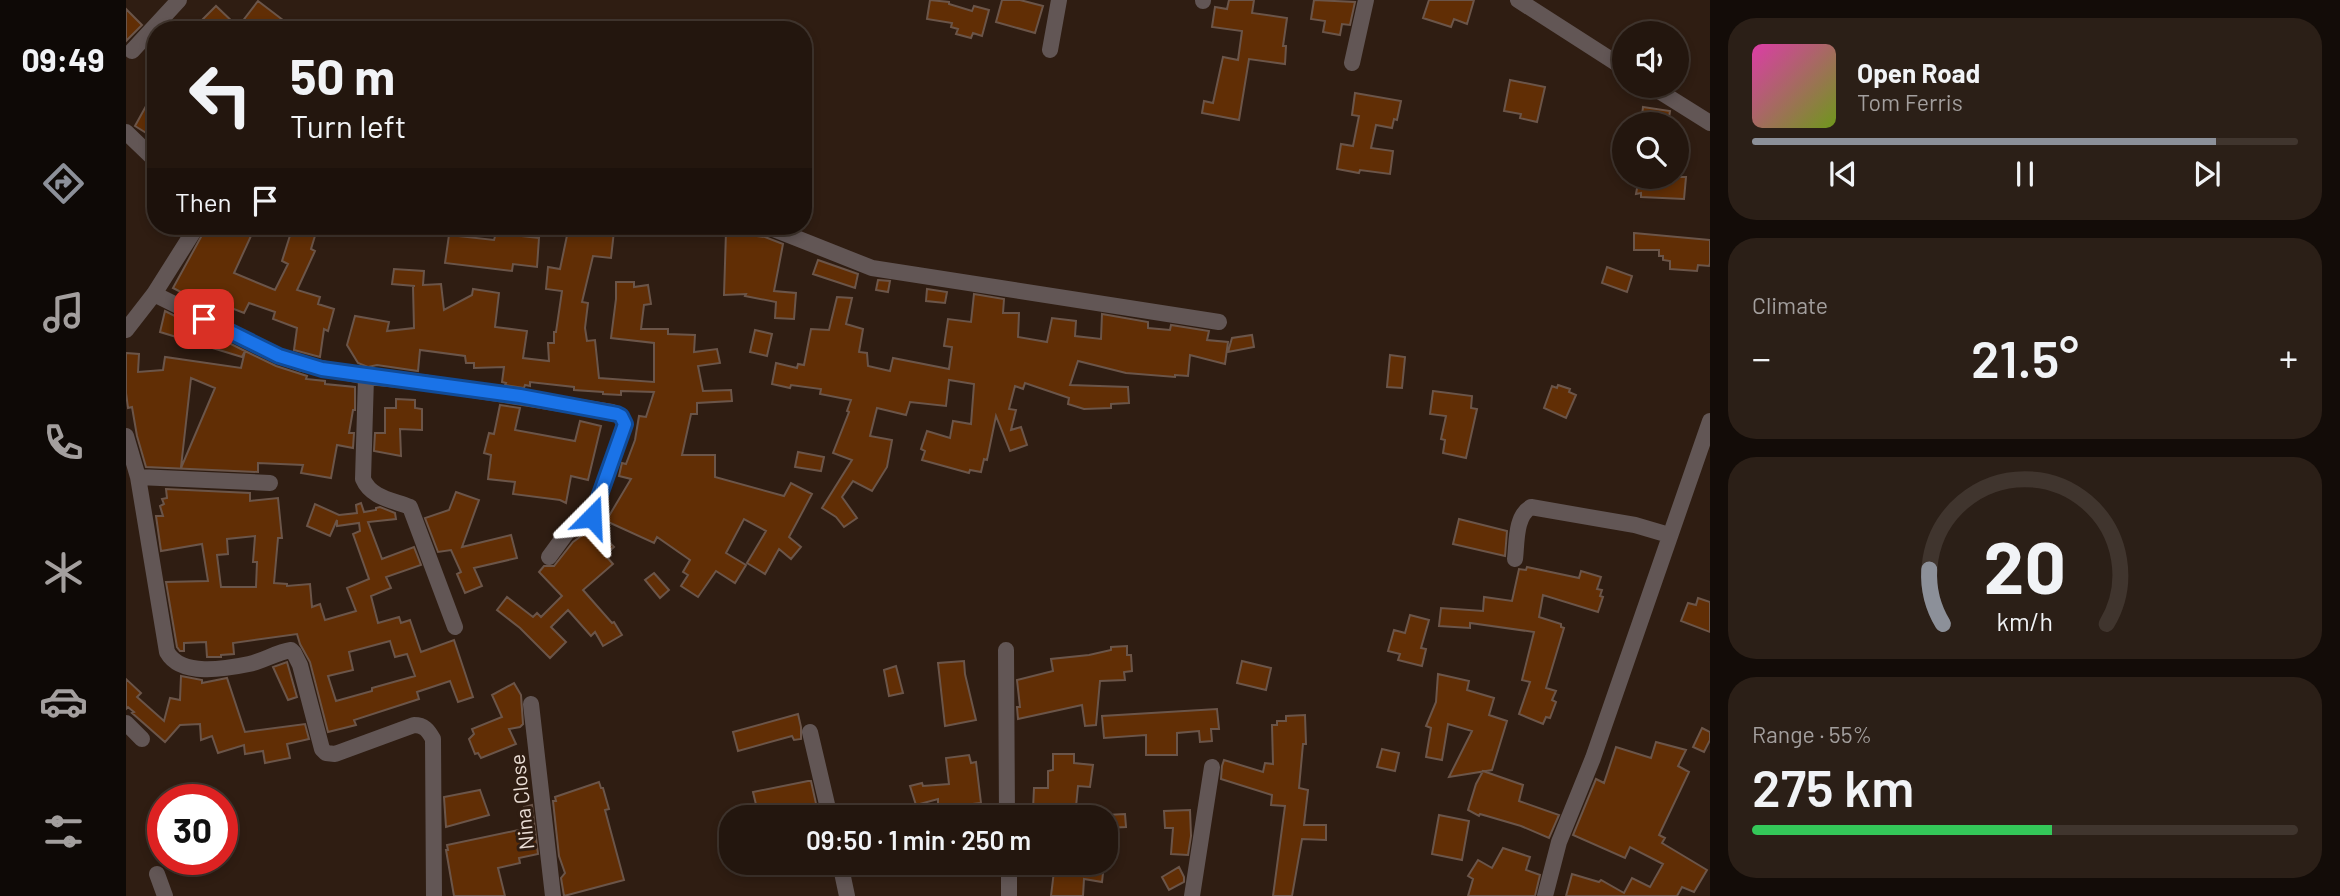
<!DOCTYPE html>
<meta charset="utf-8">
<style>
body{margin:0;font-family:Barlow,sans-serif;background:#2b1f17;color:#f1f3f6;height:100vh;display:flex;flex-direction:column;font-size:26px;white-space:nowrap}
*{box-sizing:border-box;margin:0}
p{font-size:23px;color:#a39f9e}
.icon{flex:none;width:38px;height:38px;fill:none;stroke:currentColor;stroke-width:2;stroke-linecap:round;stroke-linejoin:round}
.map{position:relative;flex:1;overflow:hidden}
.panel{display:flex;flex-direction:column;gap:18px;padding:18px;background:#130c08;width:630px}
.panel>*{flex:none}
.top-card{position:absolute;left:21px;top:21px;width:665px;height:214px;border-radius:28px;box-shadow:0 4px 10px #0003,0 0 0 2px #40352e;background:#23160e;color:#f1f3f6;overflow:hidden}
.tools{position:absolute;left:1486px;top:21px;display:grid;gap:14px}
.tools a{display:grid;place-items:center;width:77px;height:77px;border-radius:50%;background:#23160e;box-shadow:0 4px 10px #0003,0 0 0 2px #40352e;font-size:35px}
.speed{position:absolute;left:21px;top:784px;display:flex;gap:14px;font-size:35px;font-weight:700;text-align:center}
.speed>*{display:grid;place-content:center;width:91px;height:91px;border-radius:50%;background:#23160e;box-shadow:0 4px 10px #0003,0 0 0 2px #40352e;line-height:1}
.speed .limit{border:10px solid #d22;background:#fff;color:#111}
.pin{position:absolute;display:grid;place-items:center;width:60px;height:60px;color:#fff;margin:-30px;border-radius:14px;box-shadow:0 4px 10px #0006}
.me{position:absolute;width:77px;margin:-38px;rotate:21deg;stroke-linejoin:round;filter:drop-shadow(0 0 5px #0008)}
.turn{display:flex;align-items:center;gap:24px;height:147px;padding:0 28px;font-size:32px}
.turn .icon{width:91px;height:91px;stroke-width:2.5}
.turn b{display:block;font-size:49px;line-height:60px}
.then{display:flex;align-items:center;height:66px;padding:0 28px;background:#0003;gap:14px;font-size:26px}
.big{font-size:52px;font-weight:600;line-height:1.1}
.panel .widget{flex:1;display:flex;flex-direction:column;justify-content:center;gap:10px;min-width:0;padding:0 24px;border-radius:28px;background:#2b1f17}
.panel .dial{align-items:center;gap:0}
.dial svg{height:182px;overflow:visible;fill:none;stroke:#40352e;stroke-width:7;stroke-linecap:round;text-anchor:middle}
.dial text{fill:#f1f3f6;stroke:none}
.song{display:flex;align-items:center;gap:21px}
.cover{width:84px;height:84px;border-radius:10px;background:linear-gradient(135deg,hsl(320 70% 55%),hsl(80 70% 35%))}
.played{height:7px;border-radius:4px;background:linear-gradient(90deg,#8c9099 85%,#40352e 85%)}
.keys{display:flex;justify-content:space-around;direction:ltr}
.heat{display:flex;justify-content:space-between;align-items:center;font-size:38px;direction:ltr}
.charge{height:10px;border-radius:5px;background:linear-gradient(90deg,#34c759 55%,#40352e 0)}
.trip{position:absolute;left:593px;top:805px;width:399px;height:70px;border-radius:28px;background:#23160e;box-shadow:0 4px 10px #0003,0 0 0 2px #40352e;font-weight:600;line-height:70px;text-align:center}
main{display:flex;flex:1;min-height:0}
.dock{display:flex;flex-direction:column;width:126px;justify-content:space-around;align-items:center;background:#0e0906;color:#a39f9e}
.dock .icon{width:49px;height:49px}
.dock .selected{color:#8c9099}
.dock b{font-size:32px;color:#f1f3f6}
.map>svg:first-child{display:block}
</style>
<main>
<nav class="dock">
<b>09:49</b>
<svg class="icon selected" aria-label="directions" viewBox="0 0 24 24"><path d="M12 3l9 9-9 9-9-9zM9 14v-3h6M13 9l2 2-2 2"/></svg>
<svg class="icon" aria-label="music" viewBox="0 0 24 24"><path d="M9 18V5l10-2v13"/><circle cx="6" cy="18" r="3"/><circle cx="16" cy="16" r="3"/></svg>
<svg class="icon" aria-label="phone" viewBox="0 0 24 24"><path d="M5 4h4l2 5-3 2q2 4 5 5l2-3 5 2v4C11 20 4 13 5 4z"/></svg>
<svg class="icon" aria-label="climate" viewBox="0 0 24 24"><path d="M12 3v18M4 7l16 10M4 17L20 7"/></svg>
<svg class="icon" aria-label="car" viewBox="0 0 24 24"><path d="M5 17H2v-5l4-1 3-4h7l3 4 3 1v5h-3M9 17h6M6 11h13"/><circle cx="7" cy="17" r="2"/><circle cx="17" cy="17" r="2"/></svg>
<svg class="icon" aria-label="filters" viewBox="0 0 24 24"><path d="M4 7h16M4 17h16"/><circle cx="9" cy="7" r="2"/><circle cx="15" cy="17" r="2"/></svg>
</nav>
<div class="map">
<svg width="1584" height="896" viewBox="0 0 1584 896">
<rect width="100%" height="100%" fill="#2f1d12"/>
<path fill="#612e05" stroke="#6b5549" stroke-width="2" fill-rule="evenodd" d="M804,0L823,2V4L846,11L848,6L863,10L856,36L847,33L845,38L830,34L832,29L825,27L826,23L801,19Z
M876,0H894L917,6L909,33L870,22Z
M1103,0H1128L1126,13L1161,18L1157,46H1160L1159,64L1123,59L1113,120L1076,113L1078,101L1087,103L1097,57L1112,60L1116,31L1086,27L1089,7L1101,9Z
M1188,0L1229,2L1224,25L1216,24L1214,35L1197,32L1199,21L1185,19Z
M1303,0H1348L1341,24L1328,19L1325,27L1297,18Z
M132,1L170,30H66L90,6L112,27Z
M0,9L16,25L0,41Z
M1384,80L1419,87L1411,122L1394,118L1395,114L1378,111Z
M1229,93L1275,101L1271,120L1268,119L1266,128L1250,125L1245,148L1267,151L1264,174L1234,170L1233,173L1211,169L1215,144L1227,146L1233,116L1226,115Z
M20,106L30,111V133L24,130L22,134L9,126Z
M1517,107L1544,111L1542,124H1515Z
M1513,177H1560L1558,199L1515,197V193L1510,194Z
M81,226H106L125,236L108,273L149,290L162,264L156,261L167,226H192L185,249L189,251L171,290L194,297L192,304L208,309L202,331L198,329L194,357L168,350L171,328L147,319L149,312L123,303L118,313L90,302L86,308L47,288Z
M443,226H467L488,231L485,258L467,256L456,302L462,303L459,328L461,341L469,340L473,378L528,382V343L485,338L490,299V282H508V287L522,285L525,304L518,305L515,329H542V334L569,335L568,352L591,349L594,363L572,366L577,391L605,390L606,401L571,403V414H565L556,455H589V477L658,496L665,483L686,494L663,537L675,547L665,559L653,549L639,574L621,563L640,531L618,519L600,553L620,565L609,583L590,571L572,597L555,586L562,575L557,572L564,560L531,537L528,543L480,521L505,479L493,476L495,467L496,463L500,464L509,440L513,416L520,417L528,392L495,391V395L477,394V392L448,390V387L404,382V386L399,385L398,388L379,385L380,383L376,382L378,367L348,368V363H340L339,356L294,350L292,371L251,365L242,367L232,363L221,345L229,316L263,322L261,331L288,328L287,286H289L266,284L268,269L298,271L297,285L315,284L318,310L346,295L347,289L373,293L369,327L401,331L397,358L423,361L422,343H428V332H430L436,291L420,289L422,267L434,269Z
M600,232L639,237L657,244L648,291L670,293L668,319L649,318L650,302L619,296L620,294L598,295Z
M370,233L413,238L411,267L387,264L386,271L319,263L323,235L368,240Z
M1508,233L1584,240V263L1583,266L1572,265L1571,271L1544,269V261L1537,260V256H1533V250H1508Z
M692,260L732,274L729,288L687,274Z
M1481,267L1506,276L1501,292L1476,283Z
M752,280L764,281L762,292L750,290Z
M801,289L821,292L819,303L800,301Z
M848,294L878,299L877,313H893L892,337L921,342L926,318L950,321L949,336L975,339L976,314L1022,322V328L1044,330L1045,325L1083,331L1081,340L1102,342L1099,364L1064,355L1062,376L1049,375V377L1000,373L952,361L944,385L1002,387L1003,403L985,404V408L958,409L942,404L943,398L899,383L897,389L889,386L883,409L890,410L885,430L895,427L901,445L884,451L870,416L861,460L858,459L855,472L844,470L843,473L796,460L799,451L795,449L801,431L824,438L827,421L845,424L848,384L823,380L820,406L784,402L780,415L751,408L744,436L766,440L761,467L746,491L727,481L716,497L731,518L718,527L710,517L696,508L726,460L707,453L723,412L721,411L725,400L694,394L695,389L665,385L664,388L646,384L650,363L671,368L672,364L678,365L685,329L703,330L711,297L726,298L720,324L737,329L733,352L741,353L742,366L764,371L767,358L823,369L826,347L818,346L822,319L845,322Z
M39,311L119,351L116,357L34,332Z
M629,330L646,334L641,356L624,352Z
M1126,335L1128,347L1102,352L1106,338Z
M119,351L150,366L181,376L180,379L199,381V384L229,387V410H227L223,433H228L227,448L211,445L205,478L175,473L177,465L132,463V472L20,467L11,436L6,407L2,408L0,393V353L13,354L12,372L37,370L39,357L115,368ZM65,378L89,388L55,468V467Z
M1264,355L1279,357L1276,388L1261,387Z
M1432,385L1444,389L1443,392L1450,395L1440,418L1418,408L1426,386L1431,388Z
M1307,391L1346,396L1345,408L1351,409L1340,458L1317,453L1319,440L1315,439L1320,416L1304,414Z
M270,399L289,400V408L296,409V430L274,429L275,456L248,451L249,433H259V408H270Z
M374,405L394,408L389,430L449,441L454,421L475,426L462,480L445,476L440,503L434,500L387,494L389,482L362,479L365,455L358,453L363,433L368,434Z
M672,452L698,457L695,471L669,467Z
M40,489L124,493V501L152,498L156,538H152L148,583L161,584V586L184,584L186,607L194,604L199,620L230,611L221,588L243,579L227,534L234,531L233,523L211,526V520L204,536L181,526L189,504L213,515L231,513L230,505L235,503L238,512L250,510V508L254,507L269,513L270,519L242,522L256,559L288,547L295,565L260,577L265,588L245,596L252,623L273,617L275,623L284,620L295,652L328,640L347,697L332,702L324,681L291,692L293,699L228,720L230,725L202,732L184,662L174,644L171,634L107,643L108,654L95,655V657H81L80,642L58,643V651H54L51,647L40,582L82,581L76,544L35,551L30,516H37L34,506L38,504L36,499L41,498ZM129,536L127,562H131L130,587H95L91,555L102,554L101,539ZM264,641L269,657L281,654L289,676L246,688V691L210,701L202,676L227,670L223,652Z
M330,492L353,500L336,547L385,535L391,558L348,568L356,586L339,593L331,574L335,572L325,550L312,552L299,518L323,510Z
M1333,519L1381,531L1379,556L1327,544Z
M469,527L488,547L479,555L487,564L457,590L486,623L488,622L496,635L477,646L469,632L465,636L442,610L425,627L440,642L424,658L394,628L371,610L381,597L407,617L411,613L415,617L436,596L413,572L418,566H428L447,542L458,534L460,536Z
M1401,567L1453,578L1455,571L1475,577L1471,589L1476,590L1474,596L1477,597L1472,612L1417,595L1413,617L1435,624V627L1438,628L1420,688L1430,691L1426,700L1430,702L1424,718L1420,717L1417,724L1393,714L1404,682L1396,680L1408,632L1344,623V628L1313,626L1315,608L1357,611L1358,597L1386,601L1393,569L1400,570Z
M528,573L543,590L534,598L519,580Z
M1572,598L1584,602V632L1555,621L1562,603L1570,605Z
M1284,615L1303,620L1295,648L1300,649L1296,666L1272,660L1274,654L1262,651L1268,630L1279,633Z
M1001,646V655H1005L1006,671L998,672L999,680L974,681L970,725L959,726L956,705L892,719L891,707H894L891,680L927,671L925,659L963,655L985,650V647Z
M838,661L839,674L850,720L819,726L812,663Z
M1116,661L1145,668L1140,690L1111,683Z
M161,662L171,697L162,700L147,667Z
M770,666L777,693L763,696L758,670Z
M1312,674L1343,681L1341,690L1368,698L1363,715L1381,721L1366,770L1323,777L1346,731L1322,724L1316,760L1300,757L1305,728L1300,726L1310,702Z
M55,676L76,680V683L101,678L119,732L179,724L183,739L161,744L164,758L139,763L137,751L119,754L118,745L92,753L86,736L75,740L74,724L54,725L39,742L6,713L8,712L2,707L0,709V679L15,693L11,697L38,721L44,698L54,700Z
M388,683L395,695L397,724L394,727L383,729L390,744L355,758L352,753L349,754L343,739L348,734L346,729L376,717L366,695Z
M1091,709L1093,729H1085L1086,741L1074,742L1073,731L1051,733V755H1020V735L978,738L976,716Z
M672,714L675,727V739L668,740L666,736L612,751L607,732Z
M1179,715L1180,744H1177L1173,788L1182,790L1178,825H1200V840L1176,839L1166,896H1147L1159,806L1145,805L1146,795L1095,779L1096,766L1098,760L1137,772L1139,763L1147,764L1146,725H1151V721H1160V716Z
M1576,728L1584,732V740L1578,752L1567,747Z
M1530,742L1560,750L1552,766L1563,772L1533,835L1539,838L1536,843L1581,870L1568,892L1556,887L1551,896H1440L1446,874L1473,882L1475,880L1498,893L1506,878L1524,887L1537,864L1504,847L1499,858L1447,835L1470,779L1478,783L1490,747L1525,758Z
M1256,749L1273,753L1269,771L1251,767Z
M927,754H948V763L967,765L964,787L952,786L949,817H915L916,809H907L908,788H922V771L927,770Z
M843,755L845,763L850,762L855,803L812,808V799L790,805L784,786L796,783L797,786L823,784L820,758Z
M1357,771L1397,785L1393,801L1433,815L1423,838L1395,826L1354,814L1353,816L1342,810L1350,784Z
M682,781H685L693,817H633L627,792Z
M473,782L475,788H477L483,809L479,810L498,880L438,896L435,878L439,873L433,856L427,801H430L429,797Z
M354,790L363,815L320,827L318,797Z
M406,805L412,854L393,858L394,863L372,868L379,896H328L320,850H322L321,845L402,828L398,807Z
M1064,810L1065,836L1062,855L1045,854L1047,828H1039L1038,811Z
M999,814L1000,827L980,828V815Z
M1313,815L1343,821L1336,860L1306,854Z
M1377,848L1404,857L1400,870L1414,875L1409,896H1342L1347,879L1342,876L1352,860L1366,868Z
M929,863L978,864L976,882L958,879L957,896H925Z
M1053,867L1058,877V882L1043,890L1036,877Z"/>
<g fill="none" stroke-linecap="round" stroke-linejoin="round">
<path stroke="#625655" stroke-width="16" d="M1392,0L1498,68
M1077,1V0
M204,30L205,29
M924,50L933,0
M6,51L53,0
M1226,63L1240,0
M1525,86L1584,123
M0,132L30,161
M640,226L746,268L1093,322
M28,294L153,356L176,364L240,377L296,382L486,412L495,416L499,424L466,517L442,531L423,557
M0,330L28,294L71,226
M240,377L237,479C245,498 267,500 284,507L329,627
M0,436L12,477L41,652C55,677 99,669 123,664C137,661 151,652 165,650L168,653L174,665L196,749L200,753L209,754L288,725C298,725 302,730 307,739L308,896
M12,477L144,483
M1389,559C1391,543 1389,516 1405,507L1509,525L1543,535
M880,650L881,817
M405,704L427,896
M0,723L16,739
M684,732L704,817
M714,863L721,896
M883,863V896
M31,874L39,896
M1066,896L1086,767
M1419,896L1433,842L1467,758L1584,421"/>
</g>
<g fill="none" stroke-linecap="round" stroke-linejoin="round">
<g stroke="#114b97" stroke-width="18">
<path id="route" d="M78,319L153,356L196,369L394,396L491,414L495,416L499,424L466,517"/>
</g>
<use href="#route" stroke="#1a73e8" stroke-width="12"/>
</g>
<g text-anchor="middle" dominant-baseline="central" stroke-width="6" stroke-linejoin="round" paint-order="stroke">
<g font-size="21" fill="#ebded6" stroke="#2f1d12">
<text transform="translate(395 802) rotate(-96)">Nina Close</text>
</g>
</g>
</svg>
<div class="tools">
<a><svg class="icon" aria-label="sound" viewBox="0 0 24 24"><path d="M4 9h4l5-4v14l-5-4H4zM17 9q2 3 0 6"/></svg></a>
<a><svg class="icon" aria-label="search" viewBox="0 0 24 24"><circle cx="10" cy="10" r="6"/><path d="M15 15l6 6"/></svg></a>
</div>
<div class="speed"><div class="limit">30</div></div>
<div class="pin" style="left:78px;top:319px;background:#d93025"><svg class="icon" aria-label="arrive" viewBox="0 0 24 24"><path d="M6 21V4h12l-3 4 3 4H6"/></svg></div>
<svg class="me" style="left:466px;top:517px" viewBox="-20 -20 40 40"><path d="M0-17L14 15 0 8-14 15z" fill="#1a73e8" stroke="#fff" stroke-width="4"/></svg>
<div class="trip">09:50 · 1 min · 250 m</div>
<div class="top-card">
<div class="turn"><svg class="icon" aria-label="left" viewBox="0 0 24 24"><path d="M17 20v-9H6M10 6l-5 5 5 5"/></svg><div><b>50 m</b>Turn left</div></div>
<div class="then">Then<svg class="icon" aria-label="arrive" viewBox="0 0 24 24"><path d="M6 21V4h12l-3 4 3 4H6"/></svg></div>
</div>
</div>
<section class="panel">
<div class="widget">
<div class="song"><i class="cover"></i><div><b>Open Road</b><p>Tom Ferris</p></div></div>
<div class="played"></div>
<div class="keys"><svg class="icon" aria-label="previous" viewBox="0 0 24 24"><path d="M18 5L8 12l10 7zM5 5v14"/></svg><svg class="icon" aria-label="pause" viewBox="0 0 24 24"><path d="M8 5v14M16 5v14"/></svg><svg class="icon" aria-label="next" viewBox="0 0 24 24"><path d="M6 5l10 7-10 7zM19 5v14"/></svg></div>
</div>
<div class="widget"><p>Climate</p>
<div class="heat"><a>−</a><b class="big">21.5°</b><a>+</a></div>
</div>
<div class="widget dial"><svg viewBox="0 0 100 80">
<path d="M14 69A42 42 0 1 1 86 69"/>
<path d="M14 69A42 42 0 0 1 8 45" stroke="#8c9099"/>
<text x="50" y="56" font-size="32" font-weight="700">20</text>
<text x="50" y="72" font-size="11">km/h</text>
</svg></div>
<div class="widget"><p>Range · 55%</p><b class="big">275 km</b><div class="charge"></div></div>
</section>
</main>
